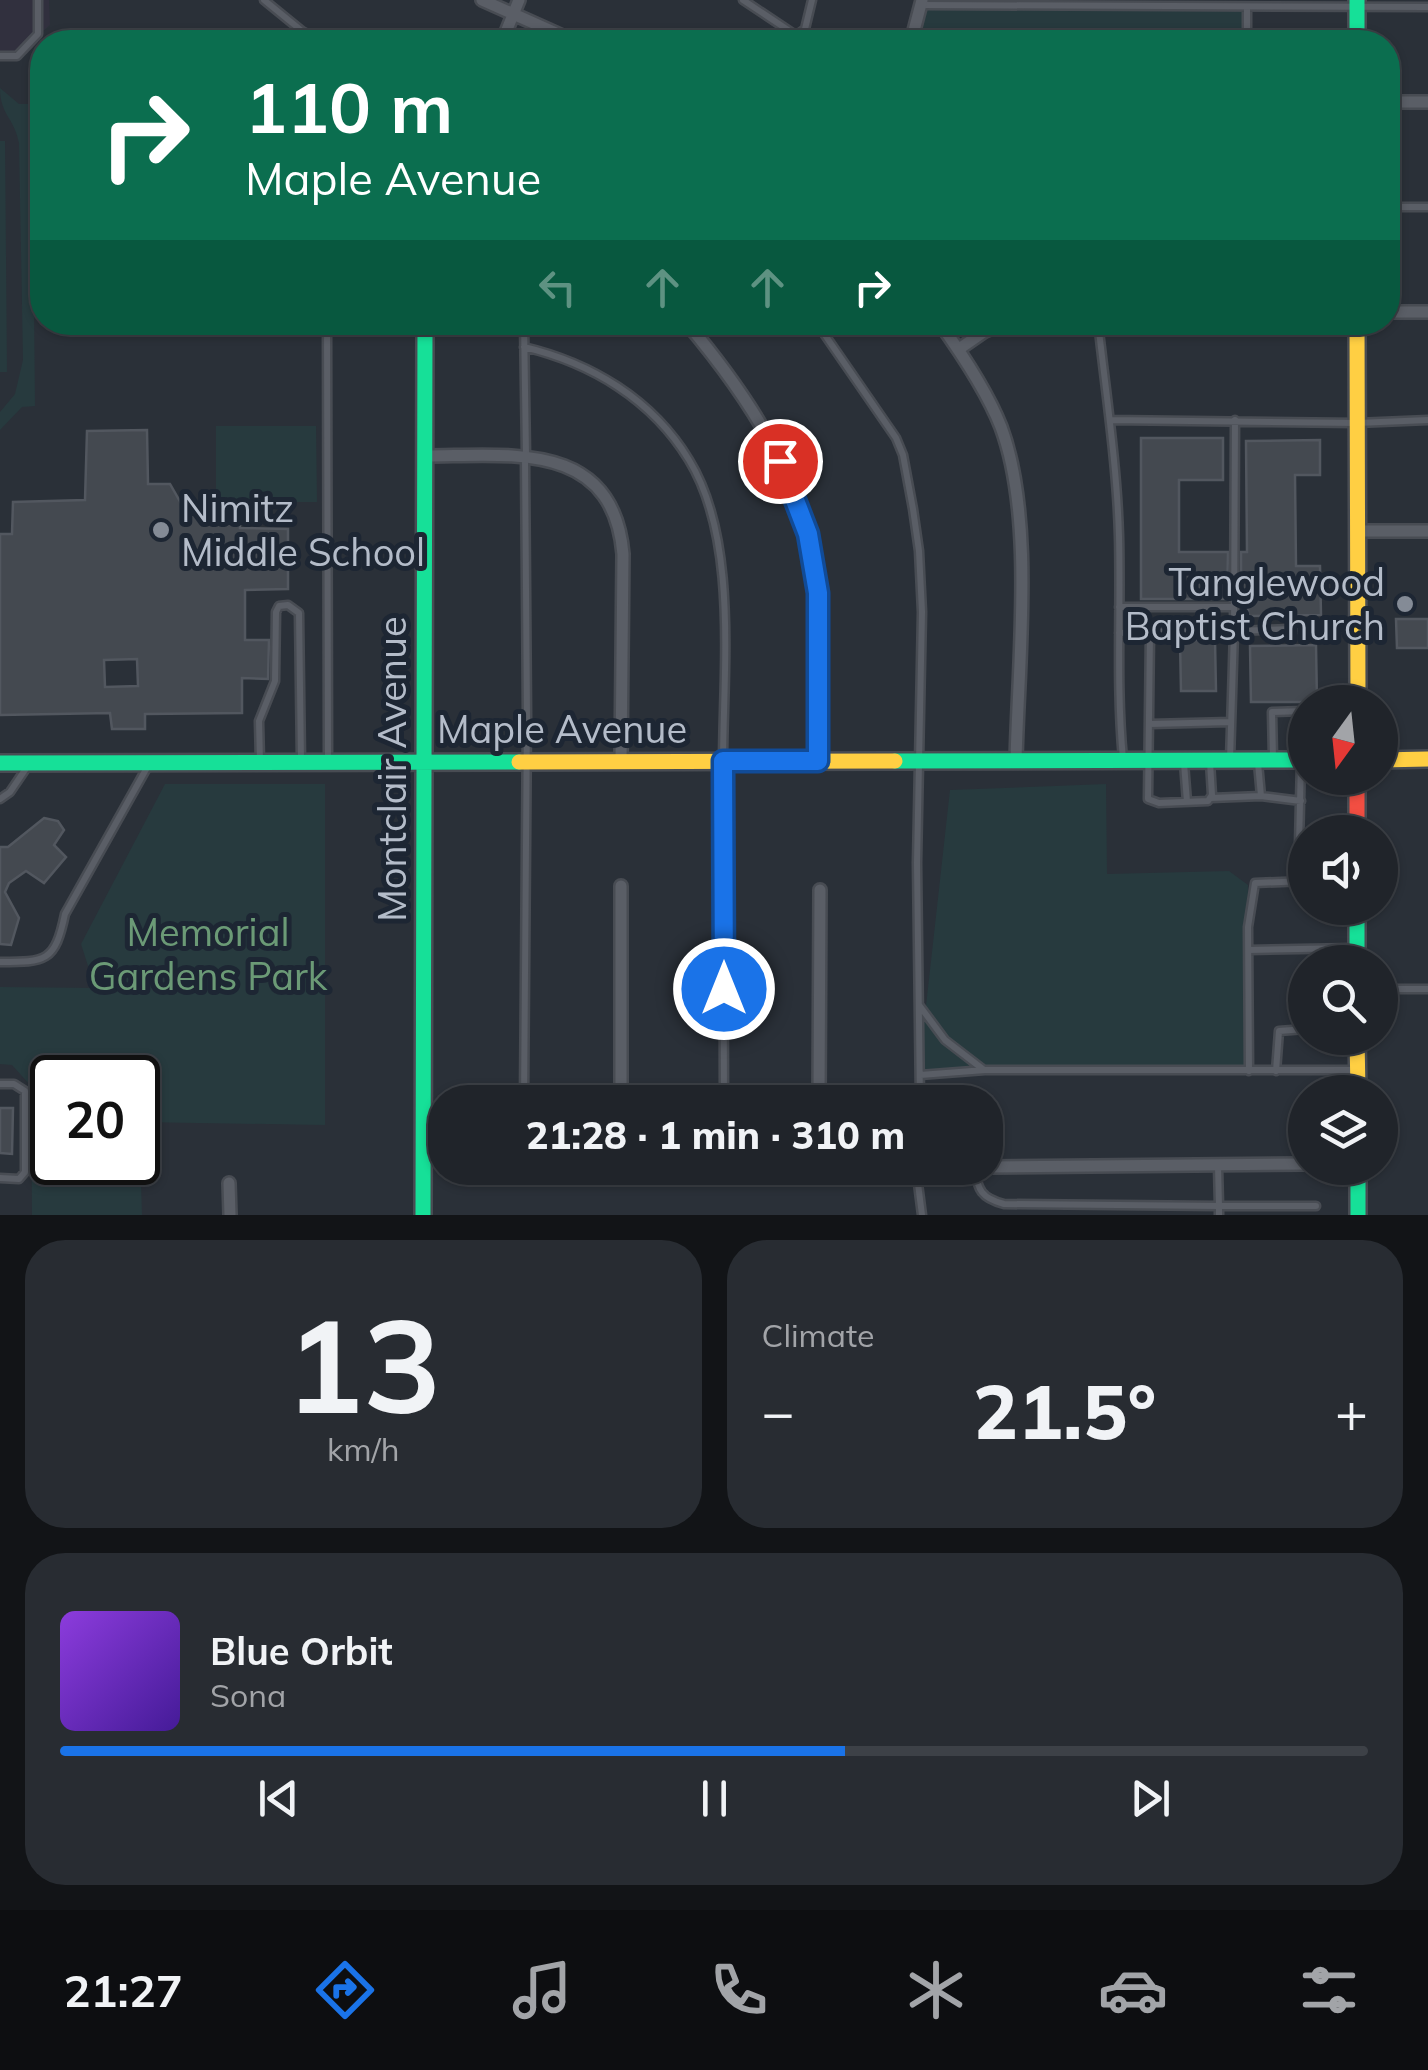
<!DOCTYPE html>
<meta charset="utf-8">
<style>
body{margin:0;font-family:Mulish,sans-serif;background:#282c32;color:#f1f3f6;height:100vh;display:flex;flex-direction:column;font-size:38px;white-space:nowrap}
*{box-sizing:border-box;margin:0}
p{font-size:32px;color:#a2a4a8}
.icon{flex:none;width:55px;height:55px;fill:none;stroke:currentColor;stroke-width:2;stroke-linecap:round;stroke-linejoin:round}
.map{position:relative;height:1215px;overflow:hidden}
.panel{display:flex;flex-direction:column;gap:25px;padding:25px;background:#121417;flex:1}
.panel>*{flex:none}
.banner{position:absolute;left:30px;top:30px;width:1370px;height:305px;border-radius:40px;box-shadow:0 2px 8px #0004,0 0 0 2px #3d4147;background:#0b6e4f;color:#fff;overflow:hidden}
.needle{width:65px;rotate:195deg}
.controls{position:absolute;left:1288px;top:685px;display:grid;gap:20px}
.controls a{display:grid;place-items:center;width:110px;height:110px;border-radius:50%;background:#20242a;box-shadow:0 2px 8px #0004,0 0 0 2px #3d4147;font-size:50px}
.speed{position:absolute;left:30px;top:1055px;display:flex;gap:20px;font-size:50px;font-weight:700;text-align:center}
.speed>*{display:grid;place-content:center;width:130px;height:130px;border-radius:50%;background:#20242a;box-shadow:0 2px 8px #0004,0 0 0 2px #3d4147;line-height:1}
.speed .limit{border:5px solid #111;border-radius:15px;background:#fff;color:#111}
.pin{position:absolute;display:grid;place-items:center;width:85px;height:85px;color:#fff;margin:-42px;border:5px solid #fff;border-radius:50%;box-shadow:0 2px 10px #0007}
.me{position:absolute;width:110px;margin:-55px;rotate:0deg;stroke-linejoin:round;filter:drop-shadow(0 0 8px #0008)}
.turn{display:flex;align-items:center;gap:35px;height:210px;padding:0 50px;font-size:45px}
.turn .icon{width:130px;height:130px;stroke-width:2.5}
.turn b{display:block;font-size:70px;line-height:85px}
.lanes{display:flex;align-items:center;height:95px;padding:0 50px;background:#0003;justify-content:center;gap:50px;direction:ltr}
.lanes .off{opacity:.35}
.big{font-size:75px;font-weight:800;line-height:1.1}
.panel .card{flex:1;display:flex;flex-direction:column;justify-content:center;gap:15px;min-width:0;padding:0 35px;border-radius:40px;background:#282c32}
.panel .dial{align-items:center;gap:0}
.dial b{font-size:130px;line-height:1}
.song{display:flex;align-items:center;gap:30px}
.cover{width:120px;height:120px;border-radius:15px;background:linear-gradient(135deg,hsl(270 70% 55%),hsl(260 70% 35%))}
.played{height:10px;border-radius:5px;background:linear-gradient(90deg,#1a73e8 60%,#3d4147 60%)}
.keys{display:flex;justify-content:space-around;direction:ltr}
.heat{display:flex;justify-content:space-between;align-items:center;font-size:55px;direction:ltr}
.panel .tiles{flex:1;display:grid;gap:25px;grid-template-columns:1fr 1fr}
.card:last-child{grid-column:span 2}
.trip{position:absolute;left:428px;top:1085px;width:575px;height:100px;border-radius:40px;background:#20242a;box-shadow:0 2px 8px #0004,0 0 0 2px #3d4147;font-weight:800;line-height:100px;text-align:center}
.tabs{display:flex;height:160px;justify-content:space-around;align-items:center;background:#0d0e11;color:#a2a4a8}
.tabs .icon{width:70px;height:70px}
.tabs .on{color:#1a73e8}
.tabs b{font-size:45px;color:#f1f3f6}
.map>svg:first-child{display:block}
</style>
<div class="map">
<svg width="1428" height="1215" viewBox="0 0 1428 1215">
<rect width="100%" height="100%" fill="#2a3038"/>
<path fill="#31303e" d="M0,0H49L50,25L17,53H0Z"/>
<path fill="#273a3e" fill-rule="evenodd" d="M921,5L1245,6L1246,42H911Z
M0,88L19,104H32L35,406L22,407L0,430V412L15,394L23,360L19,143C14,117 0,115 0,88Z
M0,141H5L7,372H0Z
M216,426H316L317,502H216Z
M165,784H325V1125L139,1122L142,1215H32L31,1086L12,1065L0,1064V987L95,988L81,944ZM52,1078H138V1162H52Z
M1106,784L1107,874L1229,871L1248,885L1247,1069H919L950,790Z"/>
<path fill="#444950" stroke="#52575f" stroke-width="2.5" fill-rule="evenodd" d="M147,430L148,484H170L186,512L214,513L212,519L240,518V528L288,529V589L245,590V640H269L268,679L242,678V713L145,714V729H112L110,713L0,715V534H12L13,502L85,500L87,431ZM137,659L138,686L105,687L104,660Z
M1141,438H1223V480H1179V552H1228L1227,599H1141Z
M1320,440V475H1295L1296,566H1320L1321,615L1248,616V599H1241V552H1247L1246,441Z
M1396,619H1428V648H1397Z
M1180,640H1215L1216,691H1181Z
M1316,645L1317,702H1251L1250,646Z
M44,818L58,821L64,830L54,845L66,857L44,883L26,871L9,883L5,892L19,918L11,945L0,944V847H8Z
M0,1108H13L12,1154L0,1153Z"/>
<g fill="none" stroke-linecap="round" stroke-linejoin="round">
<g stroke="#484c53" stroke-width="11">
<path id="lane" d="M264,0L302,31L323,42
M743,0L806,42
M921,5L1428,7
M797,35L805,29L812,0
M1247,42V7
M0,56H17L38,34V0
M1388,207H1428
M327,322L328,761
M524,322L526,456
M816,322L896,438L903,455L913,509L919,551L922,612L917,863L920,1102
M1098,322C1106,394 1117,465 1119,536C1121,611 1116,685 1123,759
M524,347C591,363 652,399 689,460C740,543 722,679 723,774C723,884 723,993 724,1102
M1110,420L1357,423L1428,420
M1119,607H1233
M1150,632L1234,631L1235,420
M1119,633L1150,632L1148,799L1159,803L1208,801L1212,795L1210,762
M1150,724L1231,722
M1273,758L1272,712L1305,711
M1230,760L1234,631L1358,627
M1301,761L1299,845L1305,859
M260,762L259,721L275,681L276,612L279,606L288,605L299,613L301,761
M1184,763L1187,802
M1258,763L1261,796L1301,801
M1211,798L1261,796
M0,799L10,792L29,764
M1249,950L1356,948
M0,962C46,962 55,962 65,914L149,764
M1380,989H1428
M919,1005L945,1040L984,1070
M1249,1071L1248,927L1255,883L1305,881
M1276,1071L1279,1031L1305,1029
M920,1075L985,1070H1356
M0,1084H14L25,1091V1172L19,1179L0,1178
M524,1102L527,717L525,458
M916,1168L922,1215
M974,1168C978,1190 981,1198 1004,1204L1219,1206L1218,1166
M1219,1215V1206H1316"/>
</g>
<g stroke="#484c53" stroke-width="16">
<path id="street" d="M482,0L576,42
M502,42L519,0
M911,42L922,0
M1388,102H1428
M1388,312H1428
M686,322C751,399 811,490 818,593C821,648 818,705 818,761
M939,322C962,354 987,391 1001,427C1035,518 1018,663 1016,761
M959,349L985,331L1007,322
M424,456C509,456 613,439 623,554L621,761
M1357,531H1428
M621,1102V886
M819,1102L820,890
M424,1118H445
M985,1167L1305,1164
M229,1183L230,1215"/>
</g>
<g stroke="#484c53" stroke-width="20">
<path id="fast" d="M1357,0V42
M895,761L1305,760
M0,763L519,762
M1357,908V962
M1358,1168V1215
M423,1215L425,322"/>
</g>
<g stroke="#484c53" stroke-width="20">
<path id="slow" d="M1357,322L1358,702
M1380,760L1428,759
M519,762L895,761
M1357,1038L1358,1092"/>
</g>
<g stroke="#484c53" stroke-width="20">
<path id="jam" d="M1357,778V832"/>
</g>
<use href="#lane" stroke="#5a5e66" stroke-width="6"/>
<use href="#street" stroke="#5a5e66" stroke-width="11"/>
<use href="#fast" stroke="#16e098" stroke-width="15"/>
<use href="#slow" stroke="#ffcf43" stroke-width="15"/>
<use href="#jam" stroke="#f24e42" stroke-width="15"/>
</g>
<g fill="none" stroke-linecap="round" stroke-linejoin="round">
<g stroke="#114b97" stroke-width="25">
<path id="route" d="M724,989L723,761H818V593L808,534L780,461"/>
</g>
<use href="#route" stroke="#1a73e8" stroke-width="18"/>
</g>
<g fill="#848b96" stroke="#1d2633" stroke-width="4">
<circle cx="161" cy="530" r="10"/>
<circle cx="1405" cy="604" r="10"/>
</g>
<g text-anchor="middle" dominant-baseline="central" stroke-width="10" stroke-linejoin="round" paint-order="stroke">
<g font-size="38" fill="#b4bcc9" stroke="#1d2633" text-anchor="start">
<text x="181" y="508">Nimitz<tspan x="181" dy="44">Middle School</tspan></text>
<text x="1385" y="582" text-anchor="end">Tanglewood<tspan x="1385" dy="44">Baptist Church</tspan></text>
</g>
<g font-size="38" fill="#b4bcc9" stroke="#1d2633">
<text x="562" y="729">Maple Avenue</text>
<text transform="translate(392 769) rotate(-90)">Montclair Avenue</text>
</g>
<g font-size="38" fill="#6b9a76" stroke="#1d2633">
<text x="208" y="932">Memorial<tspan x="208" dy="44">Gardens Park</tspan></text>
</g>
</g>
</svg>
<div class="controls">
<a><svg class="needle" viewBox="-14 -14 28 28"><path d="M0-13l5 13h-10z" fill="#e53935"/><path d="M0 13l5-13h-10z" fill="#a2a4a8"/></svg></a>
<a><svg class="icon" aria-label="sound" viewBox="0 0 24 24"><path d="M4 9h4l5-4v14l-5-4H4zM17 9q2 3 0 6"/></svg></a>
<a><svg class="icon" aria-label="search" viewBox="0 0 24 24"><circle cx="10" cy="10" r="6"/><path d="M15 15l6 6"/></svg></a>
<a><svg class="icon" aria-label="layers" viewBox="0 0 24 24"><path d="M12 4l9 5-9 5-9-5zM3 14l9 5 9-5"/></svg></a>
</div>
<div class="speed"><div class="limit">20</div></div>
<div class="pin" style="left:780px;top:461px;background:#d93025"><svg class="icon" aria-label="arrive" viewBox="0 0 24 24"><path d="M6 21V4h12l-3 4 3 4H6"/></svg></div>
<svg class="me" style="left:724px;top:989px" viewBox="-20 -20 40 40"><circle r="17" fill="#1a73e8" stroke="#fff" stroke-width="3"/><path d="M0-11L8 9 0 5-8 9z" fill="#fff"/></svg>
<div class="trip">21:28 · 1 min · 310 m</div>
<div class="banner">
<div class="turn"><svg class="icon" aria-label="right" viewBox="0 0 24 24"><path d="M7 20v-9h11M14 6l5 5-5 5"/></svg><div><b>110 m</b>Maple Avenue</div></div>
<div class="lanes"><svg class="icon off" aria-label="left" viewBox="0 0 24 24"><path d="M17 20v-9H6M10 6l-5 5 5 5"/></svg><svg class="icon off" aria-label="ahead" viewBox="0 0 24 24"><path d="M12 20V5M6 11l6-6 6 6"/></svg><svg class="icon off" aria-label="ahead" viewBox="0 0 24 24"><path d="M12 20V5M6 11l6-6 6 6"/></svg><svg class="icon" aria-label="right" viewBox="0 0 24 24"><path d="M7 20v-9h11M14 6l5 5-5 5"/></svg></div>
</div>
</div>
<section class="panel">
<div class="tiles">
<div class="card dial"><b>13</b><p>km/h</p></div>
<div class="card"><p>Climate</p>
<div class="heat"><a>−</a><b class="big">21.5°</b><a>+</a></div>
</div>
<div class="card">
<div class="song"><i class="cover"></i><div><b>Blue Orbit</b><p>Sona</p></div></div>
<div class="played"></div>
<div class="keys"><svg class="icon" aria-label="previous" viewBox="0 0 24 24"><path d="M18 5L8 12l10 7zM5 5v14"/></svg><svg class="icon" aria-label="pause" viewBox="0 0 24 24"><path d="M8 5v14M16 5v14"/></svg><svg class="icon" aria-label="next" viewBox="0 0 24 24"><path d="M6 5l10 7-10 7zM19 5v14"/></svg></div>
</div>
</div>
</section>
<nav class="tabs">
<b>21:27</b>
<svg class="icon on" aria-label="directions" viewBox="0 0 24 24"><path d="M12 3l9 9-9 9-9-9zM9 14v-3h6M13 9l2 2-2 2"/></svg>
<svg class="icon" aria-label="music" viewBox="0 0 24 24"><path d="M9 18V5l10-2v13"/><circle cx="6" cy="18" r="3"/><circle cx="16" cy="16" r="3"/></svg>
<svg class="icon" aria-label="phone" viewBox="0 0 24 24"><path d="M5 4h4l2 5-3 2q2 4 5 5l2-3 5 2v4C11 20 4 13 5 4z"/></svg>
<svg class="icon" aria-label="climate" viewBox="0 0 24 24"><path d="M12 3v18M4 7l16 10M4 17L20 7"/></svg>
<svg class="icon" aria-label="car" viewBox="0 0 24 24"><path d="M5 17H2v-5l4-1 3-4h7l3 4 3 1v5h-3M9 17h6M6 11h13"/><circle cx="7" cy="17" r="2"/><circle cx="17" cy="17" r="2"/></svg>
<svg class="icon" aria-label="filters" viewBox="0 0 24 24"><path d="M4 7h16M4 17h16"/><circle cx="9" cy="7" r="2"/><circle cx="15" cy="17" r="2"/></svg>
</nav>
